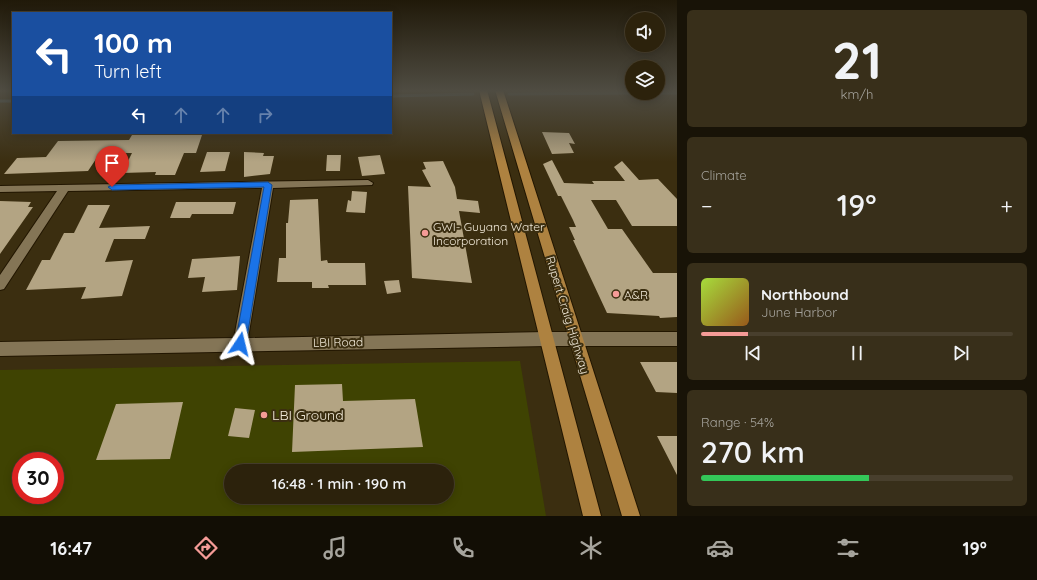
<!DOCTYPE html>
<meta charset="utf-8">
<style>
body{margin:0;font-family:Quicksand,sans-serif;background:#382f1a;color:#f1f3f6;height:100vh;display:flex;flex-direction:column;font-size:15px;white-space:nowrap}
*{box-sizing:border-box;margin:0}
p{font-size:13px;color:#a6a49d}
.icon{flex:none;width:22px;height:22px;fill:none;stroke:currentColor;stroke-width:2;stroke-linecap:round;stroke-linejoin:round}
.map{position:relative;flex:1;overflow:hidden}
.panel{display:flex;flex-direction:column;gap:10px;padding:10px;background:#181307;width:360px}
.panel>*{flex:none}
.top-card{position:absolute;left:12px;top:12px;width:380px;height:122px;border-radius:0px;box-shadow:0 2px 10px #0003,0 0 0 1px #483f2d;background:#1a4fa0;color:#fff;overflow:hidden}
.buttons{position:absolute;left:625px;top:12px;display:grid;gap:8px}
.buttons a{display:grid;place-items:center;width:40px;height:40px;border-radius:50%;background:#2c220c;box-shadow:0 2px 10px #0003,0 0 0 1px #483f2d;font-size:20px}
.speed{position:absolute;left:12px;top:452px;display:flex;gap:8px;font-size:20px;font-weight:700;text-align:center}
.speed>*{display:grid;place-content:center;width:52px;height:52px;border-radius:50%;background:#2c220c;box-shadow:0 2px 10px #0003,0 0 0 1px #483f2d;line-height:1}
.speed .limit{border:6px solid #d22;background:#fff;color:#111}
.pin{position:absolute;display:grid;place-items:center;width:34px;height:34px;color:#fff;margin:-41px -17px;border-radius:50% 50% 50% 0;rotate:-45deg;box-shadow:0 0 4px #0007}
.pin .icon{rotate:45deg}
.me{position:absolute;width:44px;margin:-22px;rotate:10deg;stroke-linejoin:round;filter:drop-shadow(0 0 3px #0008)}
.turn{display:flex;align-items:center;gap:14px;height:84px;padding:0 16px;font-size:18px}
.turn .icon{width:52px;height:52px;stroke-width:2.5}
.turn b{display:block;font-size:28px;line-height:34px}
.lanes{display:flex;align-items:center;height:38px;padding:0 16px;background:#0003;justify-content:center;gap:20px;direction:ltr}
.lanes .off{opacity:.35}
.big{font-size:30px;font-weight:600;line-height:1.1}
.panel .widget{flex:1;display:flex;flex-direction:column;justify-content:center;gap:6px;min-width:0;padding:0 14px;border-radius:6px;background:#382f1a}
.panel .dial{align-items:center;gap:0}
.dial b{font-size:52px;line-height:1}
.song{display:flex;align-items:center;gap:12px}
.cover{width:48px;height:48px;border-radius:6px;background:linear-gradient(135deg,hsl(80 70% 55%),hsl(30 70% 35%))}
.played{height:4px;border-radius:2px;background:linear-gradient(90deg,#f59b97 15%,#483f2d 15%)}
.keys{display:flex;justify-content:space-around;direction:ltr}
.heat{display:flex;justify-content:space-between;align-items:center;font-size:22px;direction:ltr}
.charge{height:6px;border-radius:3px;background:linear-gradient(90deg,#34c759 54%,#483f2d 0)}
.trip{position:absolute;left:224px;top:464px;width:230px;height:40px;border-radius:20px;background:#2c220c;box-shadow:0 2px 10px #0003,0 0 0 1px #483f2d;font-weight:600;line-height:40px;text-align:center}
.tab-bar{display:flex;height:64px;justify-content:space-around;align-items:center;background:#120e05;color:#a6a49d}
.tab-bar .icon{width:28px;height:28px}
.tab-bar .on{color:#f59b97}
.tab-bar b{font-size:18px;color:#f1f3f6}
main{display:flex;flex:1;min-height:0}
.map>svg:first-child{display:block}
</style>
<main>
<div class="map">
<svg width="677" height="516" viewBox="0 0 677 516">
<rect width="100%" height="100%" fill="#3b2e10"/>
<path fill="#3f4302" fill-rule="evenodd" d="M520,361L546,516H0V370ZM21,461H55V495H21ZM231,471H447V497H231Z"/>
<g fill="none" stroke-linecap="round" stroke-linejoin="round">
<path stroke="#485c5f" stroke-width="3" d="M658,93H677
M509,94L632,93
M391,96L473,94
M0,101H13"/>
</g>
<path fill="#b3a483" d="M542,132L569,133L575,144L569,143L574,153L552,154Z
M132,135H202L196,153H184L175,175H155L156,172L122,173L132,153H100L88,171L4,174L17,158L46,157L58,141L129,140Z
M207,152H230L225,171L200,172Z
M244,152L264,153L263,156H274L270,174L244,177Z
M327,155H341L340,171H326Z
M380,155L385,174L362,176L358,157Z
M552,160L564,183L594,184L592,181H625L614,167L622,161L639,180L658,179L677,199V226H632L616,200H591L608,229H622L653,273H677V317L660,318L659,316L607,313L573,240H575L569,227H576L573,220L561,196H558L543,164Z
M443,161L455,187L457,199L478,201L480,213L459,211L472,283L412,278L408,186L431,187L422,170L426,169L423,162Z
M352,191L367,192L365,213L346,212L348,200L351,201Z
M318,199L321,261L327,260L328,263H365L366,285H328L329,288H312V282H277L279,258H286V223H288L290,200Z
M0,201L31,202L28,207H33L0,254Z
M176,202H236L233,214H192L190,218H170Z
M88,205H110L99,228L150,226L145,239H114L105,262L133,260L122,296L81,299L86,287L26,290L42,260H50L64,233H74Z
M240,256L237,290L202,292L205,277L188,278L192,259Z
M399,280L401,292L387,294L384,281Z
M640,362H677V393L656,392Z
M342,384L343,401L415,399L423,447L292,452L295,385Z
M183,402L170,459L96,460L116,404Z
M235,408L255,410L249,438L228,436Z
M657,436H677V475Z"/>
<g fill="none" stroke-linecap="round" stroke-linejoin="round">
<g stroke="#221600" stroke-width="2">
<path id="minor" d="M368,180L373,183L372,185L273,188L248,338L546,332H677V346H546L0,356V342L234,338L262,188L68,191L4,289L0,290V275L57,191L0,192V186Z"/>
</g>
<g stroke="#221600" stroke-width="2">
<path id="major" d="M479,90H487L601,516H583Z
M495,90H503L640,516H622Z"/>
</g>
<use href="#minor" fill="#847556" fill-rule="evenodd"/>
<use href="#major" fill="#ae8240" fill-rule="evenodd"/>
</g>
<linearGradient id="sky" x2="0" y2="1"><stop stop-color="#201909"/><stop offset="0.56" stop-color="#4f4c42"/><stop offset="1" stop-color="#4f4c42" stop-opacity="0"/></linearGradient>
<rect width="677" height="162" fill="url(#sky)"/>
<path fill="#1a73e8" stroke="#114b97" d="M268,182L272,185L246,344L244,347L240,349L236,347L235,344L264,187L112,190L108,187L112,185Z"/>
<g fill="#f59b97" stroke="#3b2e10" stroke-width="1.5">
<circle cx="425" cy="233" r="4"/>
<circle cx="616" cy="294" r="4"/>
<circle cx="264" cy="415" r="4"/>
</g>
<g text-anchor="middle" dominant-baseline="central" stroke-width="4" stroke-linejoin="round" paint-order="stroke">
<g font-size="12" fill="#efe7d6" stroke="#3b2e10" text-anchor="start">
<text x="433" y="226">GWI- Guyana Water<tspan x="433" dy="14">Incorporation</tspan></text>
<text x="624" y="294">A&amp;R</text>
</g>
<g font-size="12" fill="#efe7d6" stroke="#3b2e10">
<text transform="translate(568 315) rotate(73)">Rupert Craig Highway</text>
<text transform="translate(338 342) rotate(-1)">LBI Road</text>
</g>
<g font-size="14" fill="#efe7d6" stroke="#3b2e10" text-anchor="start">
<text x="272" y="415">LBI Ground</text>
</g>
</g>
</svg>
<div class="buttons">
<a><svg class="icon" aria-label="sound" viewBox="0 0 24 24"><path d="M4 9h4l5-4v14l-5-4H4zM17 9q2 3 0 6"/></svg></a>
<a><svg class="icon" aria-label="layers" viewBox="0 0 24 24"><path d="M12 4l9 5-9 5-9-5zM3 14l9 5 9-5"/></svg></a>
</div>
<div class="speed"><div class="limit">30</div></div>
<div class="pin" style="left:112px;top:187px;background:#d93025"><svg class="icon" aria-label="arrive" viewBox="0 0 24 24"><path d="M6 21V4h12l-3 4 3 4H6"/></svg></div>
<svg class="me" style="left:240px;top:344px" viewBox="-20 -20 40 40"><path d="M0-17L14 15 0 8-14 15z" fill="#1a73e8" stroke="#fff" stroke-width="4"/></svg>
<div class="trip">16:48 · 1 min · 190 m</div>
<div class="top-card">
<div class="turn"><svg class="icon" aria-label="left" viewBox="0 0 24 24"><path d="M17 20v-9H6M10 6l-5 5 5 5"/></svg><div><b>100 m</b>Turn left</div></div>
<div class="lanes"><svg class="icon" aria-label="left" viewBox="0 0 24 24"><path d="M17 20v-9H6M10 6l-5 5 5 5"/></svg><svg class="icon off" aria-label="ahead" viewBox="0 0 24 24"><path d="M12 20V5M6 11l6-6 6 6"/></svg><svg class="icon off" aria-label="ahead" viewBox="0 0 24 24"><path d="M12 20V5M6 11l6-6 6 6"/></svg><svg class="icon off" aria-label="right" viewBox="0 0 24 24"><path d="M7 20v-9h11M14 6l5 5-5 5"/></svg></div>
</div>
</div>
<section class="panel">
<div class="widget dial"><b>21</b><p>km/h</p></div>
<div class="widget"><p>Climate</p>
<div class="heat"><a>−</a><b class="big">19°</b><a>+</a></div>
</div>
<div class="widget">
<div class="song"><i class="cover"></i><div><b>Northbound</b><p>June Harbor</p></div></div>
<div class="played"></div>
<div class="keys"><svg class="icon" aria-label="previous" viewBox="0 0 24 24"><path d="M18 5L8 12l10 7zM5 5v14"/></svg><svg class="icon" aria-label="pause" viewBox="0 0 24 24"><path d="M8 5v14M16 5v14"/></svg><svg class="icon" aria-label="next" viewBox="0 0 24 24"><path d="M6 5l10 7-10 7zM19 5v14"/></svg></div>
</div>
<div class="widget"><p>Range · 54%</p><b class="big">270 km</b><div class="charge"></div></div>
</section>
</main>
<nav class="tab-bar">
<b>16:47</b>
<svg class="icon on" aria-label="directions" viewBox="0 0 24 24"><path d="M12 3l9 9-9 9-9-9zM9 14v-3h6M13 9l2 2-2 2"/></svg>
<svg class="icon" aria-label="music" viewBox="0 0 24 24"><path d="M9 18V5l10-2v13"/><circle cx="6" cy="18" r="3"/><circle cx="16" cy="16" r="3"/></svg>
<svg class="icon" aria-label="phone" viewBox="0 0 24 24"><path d="M5 4h4l2 5-3 2q2 4 5 5l2-3 5 2v4C11 20 4 13 5 4z"/></svg>
<svg class="icon" aria-label="climate" viewBox="0 0 24 24"><path d="M12 3v18M4 7l16 10M4 17L20 7"/></svg>
<svg class="icon" aria-label="car" viewBox="0 0 24 24"><path d="M5 17H2v-5l4-1 3-4h7l3 4 3 1v5h-3M9 17h6M6 11h13"/><circle cx="7" cy="17" r="2"/><circle cx="17" cy="17" r="2"/></svg>
<svg class="icon" aria-label="filters" viewBox="0 0 24 24"><path d="M4 7h16M4 17h16"/><circle cx="9" cy="7" r="2"/><circle cx="15" cy="17" r="2"/></svg>
<b>19°</b>
</nav>
